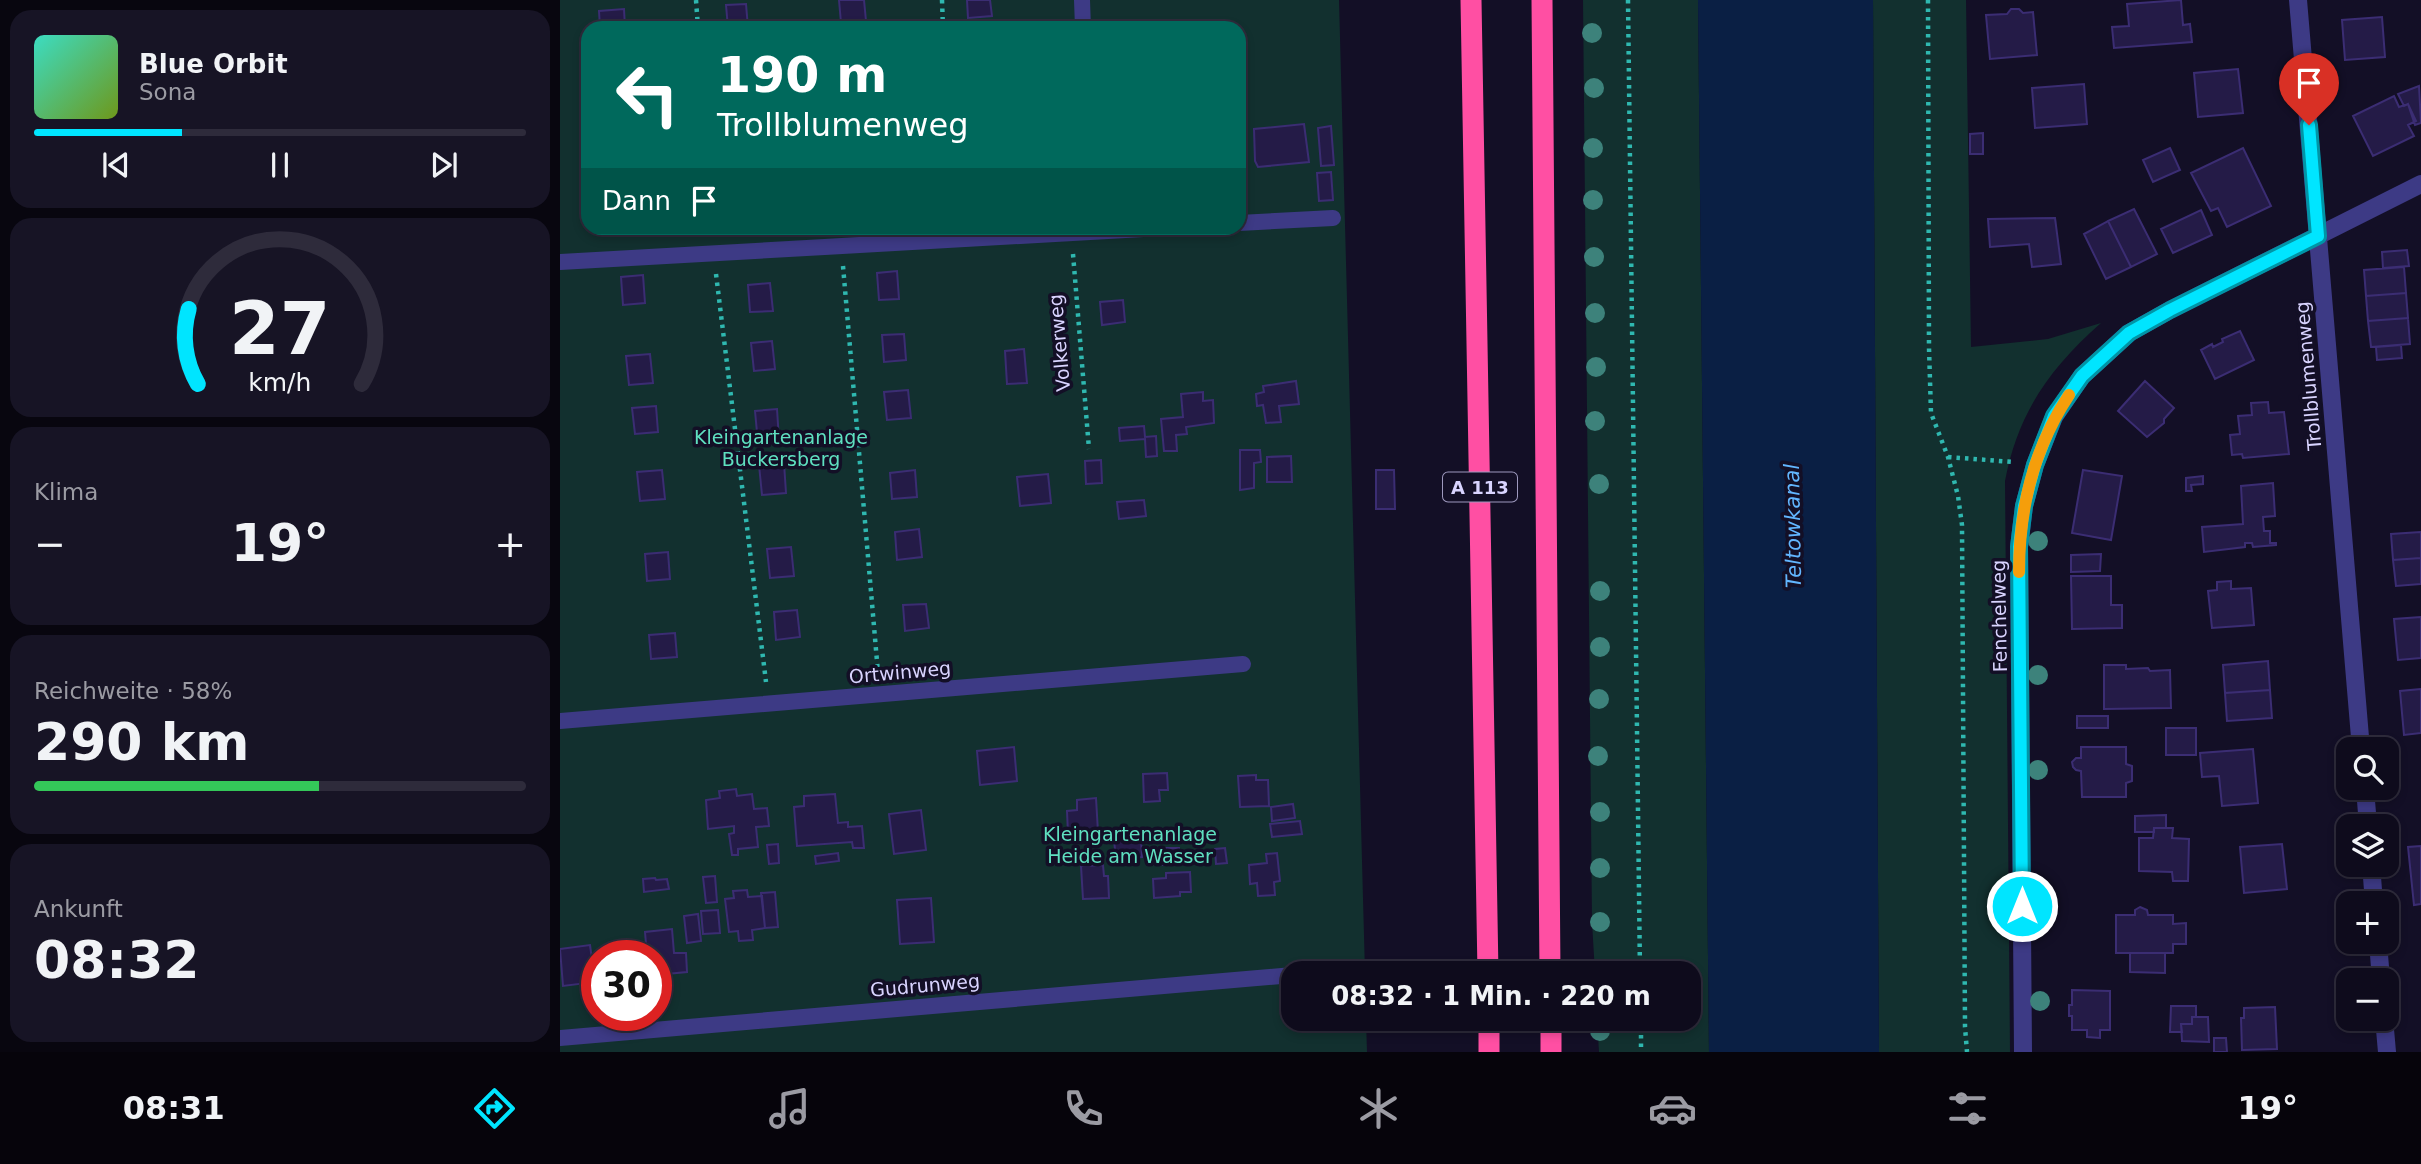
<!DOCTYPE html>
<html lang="de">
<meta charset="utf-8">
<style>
body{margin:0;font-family:"DejaVu Sans",sans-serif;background:#171425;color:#f1f3f6;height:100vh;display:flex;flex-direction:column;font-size:26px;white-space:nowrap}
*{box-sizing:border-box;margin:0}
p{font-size:23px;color:#9b9ba3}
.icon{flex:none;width:38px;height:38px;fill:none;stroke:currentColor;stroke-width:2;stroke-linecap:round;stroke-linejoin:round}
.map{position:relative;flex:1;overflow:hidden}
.panel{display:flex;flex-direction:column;gap:10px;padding:10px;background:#08060f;width:560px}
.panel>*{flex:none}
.top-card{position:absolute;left:21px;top:21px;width:665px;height:214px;border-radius:21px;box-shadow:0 4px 10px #0003,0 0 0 2px #2e2b3b;background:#00695c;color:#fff;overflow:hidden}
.buttons{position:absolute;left:1776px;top:737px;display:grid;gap:14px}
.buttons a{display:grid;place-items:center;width:63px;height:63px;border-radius:14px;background:#0e0b1c;box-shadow:0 4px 10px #0003,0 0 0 2px #2e2b3b;font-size:35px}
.speed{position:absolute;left:21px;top:940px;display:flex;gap:14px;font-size:35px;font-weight:700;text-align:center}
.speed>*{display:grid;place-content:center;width:91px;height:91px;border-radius:50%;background:#0e0b1c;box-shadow:0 4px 10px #0003,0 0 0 2px #2e2b3b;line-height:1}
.speed .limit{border:10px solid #d22;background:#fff;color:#111}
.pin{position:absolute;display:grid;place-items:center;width:60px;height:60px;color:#fff;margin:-72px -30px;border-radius:50% 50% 50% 0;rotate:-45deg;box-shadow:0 0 7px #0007}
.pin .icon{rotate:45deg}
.me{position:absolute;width:77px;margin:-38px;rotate:0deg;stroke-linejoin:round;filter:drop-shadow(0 0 5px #0008)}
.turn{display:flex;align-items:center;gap:24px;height:147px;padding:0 21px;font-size:32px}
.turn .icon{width:91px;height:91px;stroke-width:2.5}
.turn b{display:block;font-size:49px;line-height:60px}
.then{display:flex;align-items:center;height:66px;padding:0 21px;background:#0003;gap:14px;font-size:26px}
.big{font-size:52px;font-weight:700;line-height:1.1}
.panel .card{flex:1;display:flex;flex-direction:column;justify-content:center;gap:10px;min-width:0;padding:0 24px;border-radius:21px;background:#171425}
.panel .dial{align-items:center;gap:0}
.dial svg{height:182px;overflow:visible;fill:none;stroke:#2e2b3b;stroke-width:7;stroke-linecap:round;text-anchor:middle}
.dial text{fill:#f1f3f6;stroke:none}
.song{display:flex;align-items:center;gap:21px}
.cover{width:84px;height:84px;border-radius:10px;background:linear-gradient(135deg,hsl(170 70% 55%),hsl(80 70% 35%))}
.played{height:7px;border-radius:4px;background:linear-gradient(90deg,#00e5ff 30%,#2e2b3b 30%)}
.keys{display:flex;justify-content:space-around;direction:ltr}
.heat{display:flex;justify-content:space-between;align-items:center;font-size:38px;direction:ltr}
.charge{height:10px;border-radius:5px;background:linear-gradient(90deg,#34c759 58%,#2e2b3b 0)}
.trip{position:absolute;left:721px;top:961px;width:420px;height:70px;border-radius:21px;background:#0e0b1c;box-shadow:0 4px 10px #0003,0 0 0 2px #2e2b3b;font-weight:700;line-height:70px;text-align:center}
.tab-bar{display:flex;height:112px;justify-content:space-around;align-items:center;background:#06040b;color:#9b9ba3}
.tab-bar .icon{width:49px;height:49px}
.tab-bar .active{color:#00e5ff}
.tab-bar b{font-size:32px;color:#f1f3f6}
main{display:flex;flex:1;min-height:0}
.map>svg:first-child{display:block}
</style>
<main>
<section class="panel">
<div class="card">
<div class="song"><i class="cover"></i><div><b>Blue Orbit</b><p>Sona</p></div></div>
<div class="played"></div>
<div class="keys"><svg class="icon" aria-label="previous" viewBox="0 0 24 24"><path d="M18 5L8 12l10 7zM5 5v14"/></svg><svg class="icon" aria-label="pause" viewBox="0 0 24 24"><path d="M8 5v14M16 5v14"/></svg><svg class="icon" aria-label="next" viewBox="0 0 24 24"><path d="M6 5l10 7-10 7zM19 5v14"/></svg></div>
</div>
<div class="card dial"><svg viewBox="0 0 100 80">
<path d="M14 69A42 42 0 1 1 86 69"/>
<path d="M14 69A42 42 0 0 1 10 36" stroke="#00e5ff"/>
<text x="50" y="56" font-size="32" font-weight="700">27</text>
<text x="50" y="72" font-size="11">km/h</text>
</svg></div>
<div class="card"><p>Klima</p>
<div class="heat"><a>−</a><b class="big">19°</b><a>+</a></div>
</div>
<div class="card"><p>Reichweite · 58%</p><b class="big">290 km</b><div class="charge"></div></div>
<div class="card"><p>Ankunft</p><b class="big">08:32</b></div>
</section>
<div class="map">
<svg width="1861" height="1052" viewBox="0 0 1861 1052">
<rect width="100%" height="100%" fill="#130f26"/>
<path fill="#12302f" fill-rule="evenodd" d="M0,0H779L805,973H733V1018L806,1019L807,1052H0ZM28,28H679V228H28ZM37,956H96V1015H37Z
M1023,0H1138L1149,1052H1039L1037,1019L1129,1018V973H1035L1032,922Z
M1313,0H1406L1411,347L1488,339L1541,323C1489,369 1458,413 1445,481L1450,1052H1319Z"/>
<path fill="#0a1f44" d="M1138,0H1313L1319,1052H1149Z"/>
<path fill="#241b47" stroke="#3b2d73" stroke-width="2" d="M279,0H304L306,21L281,23Z
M407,0H430L432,16L408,18Z
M1621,0L1623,25L1630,24L1632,42L1554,48L1552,27L1569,26L1567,4Z
M186,4L188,28H168L166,5Z
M64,9L65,28H40L39,11Z
M1451,9H1459L1463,13L1473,12L1477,55L1430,59L1426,15L1447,14Z
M1822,17L1825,57L1785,60L1782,20Z
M1678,69L1683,113L1638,117L1634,73Z
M1524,84L1527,124L1475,128L1472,88Z
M1859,86L1861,123L1855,125L1848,104L1844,106L1838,94Z
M1834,96L1839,107L1848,104L1856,121L1848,125L1854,136L1813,156L1793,116Z
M744,124L749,162L698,167L695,161L694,129Z
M771,126L774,165L761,166L758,128Z
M1423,133V154H1410V134Z
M1610,148L1620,170L1593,182L1583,160Z
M1683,148L1711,206L1667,227L1658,208L1651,211L1631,173Z
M771,172L773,200L759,201L757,173Z
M1574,209L1597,254L1571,267L1548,221Z
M1641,210L1652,235L1613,253L1601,229Z
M1495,218L1501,264L1472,267L1469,244L1430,247L1428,219Z
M1548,221L1571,267L1546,279L1524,234Z
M1847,250L1849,266L1823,268L1822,252Z
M1844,267L1846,293L1806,296L1804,270Z
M337,271L339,299L319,300L317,273Z
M83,275L85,303L63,305L61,277Z
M210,283L213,311L190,312L188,285Z
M1846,293L1848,318L1808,321L1806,296Z
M563,300L565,322L542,325L540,302Z
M1848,318L1850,344L1811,347L1808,321Z
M1680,331L1694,360L1655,379L1641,350L1652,344L1653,347L1663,342L1662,339Z
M344,334L346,360L324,362L322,335Z
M212,341L215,369L194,371L191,343Z
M1841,345L1842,358L1817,360L1816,347Z
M464,349L467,383L447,384L445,351Z
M90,354L93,383L69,385L66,356Z
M736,381L739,404L719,406L721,422L706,423L703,405L697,406L696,394L704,392L703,386Z
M1585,381L1614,408L1604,419V423L1587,437L1558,411Z
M348,390L351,418L327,420L324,392Z
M643,392V401L653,400L654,423L626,427L627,434L616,435L617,451H604L601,419L623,417L621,394Z
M1708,402L1709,413L1724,412L1729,454L1683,458L1682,454L1672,455L1670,435L1680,434L1678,416L1692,415L1691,403Z
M96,406L98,432L75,434L72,408Z
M217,409L219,440L198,443L195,411Z
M584,426L585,437L596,436L597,456L586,457L585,439L560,441L559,428Z
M680,450H700L701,462L694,463V488L680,490Z
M731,456L732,482H707V457Z
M541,460L542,483L526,484L525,461Z
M224,463L226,493L202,495L199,465Z
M102,470L105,499L80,501L77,472Z
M355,470L357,497L332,499L330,473Z
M816,470H834L835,509H816Z
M1523,470L1562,476L1551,540L1512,533Z
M488,474L491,503L460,506L457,477Z
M1643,476V484L1631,485L1632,491H1626V478Z
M1713,483L1715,516L1703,517L1704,531H1710V543H1716V545L1693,547L1692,543H1685V547L1644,552L1642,527L1683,524L1681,486Z
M584,500L586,516L559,519L557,502Z
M359,529L362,557L337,560L335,532Z
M1861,532V558L1833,560L1831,534Z
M231,547L234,576L210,578L207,549Z
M108,552L110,579L87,581L85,554Z
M1541,554L1540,571L1511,572V555Z
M1861,558V584L1836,586L1833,560Z
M1511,576H1551V605H1562V628L1512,629Z
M1671,581V589L1691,588L1694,625L1652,628L1648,591L1657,590V582Z
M366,604L369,628L345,631L343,605Z
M237,610L240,637L216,640L214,612Z
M1861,617V658L1838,660L1834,619Z
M115,633L117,657L91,659L89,635Z
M1708,661L1710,690L1665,693L1663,665Z
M1544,665H1566V669L1588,668L1590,671L1610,670L1611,708L1544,709Z
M1861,689V733L1844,735L1840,691Z
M1710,690L1712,718L1667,721L1665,693Z
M1517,716H1548V728H1517Z
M1606,728H1636V755H1606Z
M454,747L457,781L420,785L417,751Z
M1521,747H1566V764L1572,766V781L1566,783V797H1522L1521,771L1516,770L1513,767L1512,762L1516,758H1521Z
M1693,749L1698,803L1662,806L1659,776L1642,777L1640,753Z
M607,773L608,790H599L600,801L584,802L583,774Z
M696,775V780H708L709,806L680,807L678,776Z
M176,789L177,796L192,794L194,809L207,808L209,826L196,827L198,847L178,849V855H172L169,834L174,833V826L148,829L146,800L160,798L159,791Z
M275,794L278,823L288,822V827L302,826L304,848H293L292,842L237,846L234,807L244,806V796Z
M536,798L538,832L508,834L507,811L517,810V800Z
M733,804L735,818L712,821L711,807Z
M361,810L366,850L334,854L329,814Z
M1606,815V828H1594V832H1575V816Z
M740,821L742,834L712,837L710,824Z
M1594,828H1613L1612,838L1629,839L1628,881H1613L1612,872L1579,871V838H1593Z
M581,839L582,857L556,859L554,840Z
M218,844L219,863L209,864L207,845Z
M1722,844L1727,889L1684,893L1680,847Z
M1861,846V904L1854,905L1848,847Z
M602,848H619L620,864L603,865Z
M665,848L667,863L656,864L655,849Z
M278,853L279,861L256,864L255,856Z
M717,853L720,881L714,882L715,895L698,896L697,883L690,884L689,865L707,863L706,854Z
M543,865L544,876H548L549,898L523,899L521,866Z
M630,872L631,892H620V896L594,898L593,879L606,878V873Z
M155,876L157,902L146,903L143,877Z
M95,878L96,880L107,879L109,889L84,892L83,879Z
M187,890L188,897L202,896L205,928L192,930L193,940L179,941L178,931L169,932L165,899L174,898L173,891Z
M215,892L218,927L205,928L201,893Z
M371,898L374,942L340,944L337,900Z
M1580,907L1587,910L1588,915H1613V924L1626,923V944H1613V953H1556V915H1575V910Z
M158,910L160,933L143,934L141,911Z
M138,914L141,941L127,943L124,916Z
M112,929L114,953H126L127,972L96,975V956H87L85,932Z
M30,945L35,982L3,986L0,949Z
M1570,953H1605V973L1570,972Z
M1512,990L1550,991V1030H1540V1038L1527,1037V1030H1512V1016H1509V1005H1512Z
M1611,1006H1636V1017H1632V1024H1621L1622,1032H1610Z
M1715,1007L1717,1049L1682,1050L1681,1018H1684V1008Z
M1632,1017H1648L1649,1042L1622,1041L1621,1024H1632Z
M1654,1038H1666L1667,1052H1654Z"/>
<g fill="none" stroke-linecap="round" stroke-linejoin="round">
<path stroke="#2fb8b0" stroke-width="4.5" stroke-dasharray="3.5 5" stroke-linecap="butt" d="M136,0L138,28
M382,0L383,28
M1068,0L1080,973
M1368,0L1369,348L1371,413L1388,457L1398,496L1402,525L1405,1027L1407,1052
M513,254L529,449
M283,266L318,673
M156,274L206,682
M1388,457L1453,462
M1081,1018V1052"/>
<path stroke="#3d3a85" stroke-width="16" d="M522,0L523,28
M679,223L773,218
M0,262L601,228
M0,721L683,664
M753,973L780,971
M0,1038L733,975"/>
<path stroke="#3d3a85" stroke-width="18" d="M1738,0L1801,749
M1805,788L1808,826
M1811,864L1814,903
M1818,942L1821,980
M1824,1018L1827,1052
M1463,1052L1459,547L1464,506L1475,465L1494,417L1522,376L1569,333L1610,310L1861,184"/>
<path stroke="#ff4fa3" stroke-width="21" d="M911,0L928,973
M982,0L990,973
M929,1018V1052
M991,1018V1052"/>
</g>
<g fill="#3d827b">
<circle cx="1032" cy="33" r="10"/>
<circle cx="1034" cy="88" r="10"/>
<circle cx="1033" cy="148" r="10"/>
<circle cx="1033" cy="200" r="10"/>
<circle cx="1034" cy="257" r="10"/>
<circle cx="1035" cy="313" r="10"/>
<circle cx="1036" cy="367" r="10"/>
<circle cx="1035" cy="421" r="10"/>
<circle cx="1039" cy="484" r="10"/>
<circle cx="1478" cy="541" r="10"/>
<circle cx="1040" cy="591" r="10"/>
<circle cx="1040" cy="647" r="10"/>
<circle cx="1478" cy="675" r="10"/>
<circle cx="1039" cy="699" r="10"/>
<circle cx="1038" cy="756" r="10"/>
<circle cx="1478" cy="770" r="10"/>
<circle cx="1040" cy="812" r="10"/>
<circle cx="1040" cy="868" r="10"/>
<circle cx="1479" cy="895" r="10"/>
<circle cx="1040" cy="922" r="10"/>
<circle cx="1480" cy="1001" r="10"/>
<circle cx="1040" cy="1031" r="10"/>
</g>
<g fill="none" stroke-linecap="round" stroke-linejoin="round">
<g stroke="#0095a6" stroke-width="18">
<path id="route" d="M1462,906L1459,547L1464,506L1475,465L1494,416L1522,376L1569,333L1610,310L1758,236L1749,125"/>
</g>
<use href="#route" stroke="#00e5ff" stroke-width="12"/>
<path stroke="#f59e0b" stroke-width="12" d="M1459,572C1459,509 1474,448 1509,395"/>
</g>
<g text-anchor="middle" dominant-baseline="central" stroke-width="7" stroke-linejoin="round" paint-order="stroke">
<rect fill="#130f26" stroke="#9e99be" stroke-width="2" x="883" y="472.5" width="74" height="29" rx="5"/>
<g font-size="18" font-weight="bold" fill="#d9d4ff">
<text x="920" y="487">A 113</text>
</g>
<g font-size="19" fill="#d9d4ff" stroke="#130f26">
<text transform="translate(499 343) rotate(-95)">Volkerweg</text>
<text transform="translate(1748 376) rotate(-95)">Trollblumenweg</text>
<text transform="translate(1439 616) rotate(-91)">Fenchelweg</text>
<text transform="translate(340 672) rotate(-5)">Ortwinweg</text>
<text transform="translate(365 985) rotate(-5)">Gudrunweg</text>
</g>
<g font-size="19" fill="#5fe0c0" stroke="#130f26">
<text x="221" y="437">Kleingartenanlage<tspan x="221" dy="22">Buckersberg</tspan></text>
<text x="570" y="834">Kleingartenanlage<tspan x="570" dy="22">Heide am Wasser</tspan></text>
</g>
<g font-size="21" font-style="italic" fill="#62b6ff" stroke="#130f26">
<text transform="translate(1233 526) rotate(-91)">Teltowkanal</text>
</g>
</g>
</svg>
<div class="buttons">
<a><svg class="icon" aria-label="search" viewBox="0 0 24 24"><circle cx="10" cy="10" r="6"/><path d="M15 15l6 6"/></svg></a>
<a><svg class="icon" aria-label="layers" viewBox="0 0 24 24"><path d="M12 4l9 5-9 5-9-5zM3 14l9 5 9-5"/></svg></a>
<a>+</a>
<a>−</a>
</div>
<div class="speed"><div class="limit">30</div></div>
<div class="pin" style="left:1749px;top:125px;background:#d93025"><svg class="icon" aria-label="arrive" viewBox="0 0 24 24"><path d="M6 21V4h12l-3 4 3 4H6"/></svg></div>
<svg class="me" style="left:1462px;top:906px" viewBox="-20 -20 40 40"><circle r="17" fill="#00e5ff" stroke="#fff" stroke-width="3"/><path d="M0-11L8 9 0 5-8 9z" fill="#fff"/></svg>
<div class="trip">08:32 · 1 Min. · 220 m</div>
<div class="top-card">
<div class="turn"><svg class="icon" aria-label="left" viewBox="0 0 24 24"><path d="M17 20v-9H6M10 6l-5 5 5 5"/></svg><div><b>190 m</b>Trollblumenweg</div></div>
<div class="then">Dann<svg class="icon" aria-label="arrive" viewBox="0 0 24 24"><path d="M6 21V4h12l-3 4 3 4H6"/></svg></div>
</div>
</div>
</main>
<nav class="tab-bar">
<b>08:31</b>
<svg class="icon active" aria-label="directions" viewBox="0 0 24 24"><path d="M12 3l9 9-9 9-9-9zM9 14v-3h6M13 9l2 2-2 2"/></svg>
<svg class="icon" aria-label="music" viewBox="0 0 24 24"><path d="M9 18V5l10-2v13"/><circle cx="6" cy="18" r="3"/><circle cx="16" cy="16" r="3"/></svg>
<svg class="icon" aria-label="phone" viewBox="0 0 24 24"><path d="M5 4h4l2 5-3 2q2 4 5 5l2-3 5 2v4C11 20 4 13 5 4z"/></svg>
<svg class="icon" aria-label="climate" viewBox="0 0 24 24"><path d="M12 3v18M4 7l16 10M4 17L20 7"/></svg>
<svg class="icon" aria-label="car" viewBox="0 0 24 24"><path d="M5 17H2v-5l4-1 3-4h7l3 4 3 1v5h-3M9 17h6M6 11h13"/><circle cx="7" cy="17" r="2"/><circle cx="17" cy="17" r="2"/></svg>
<svg class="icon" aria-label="filters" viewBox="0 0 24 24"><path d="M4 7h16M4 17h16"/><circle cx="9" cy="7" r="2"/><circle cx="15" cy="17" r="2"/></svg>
<b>19°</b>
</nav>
